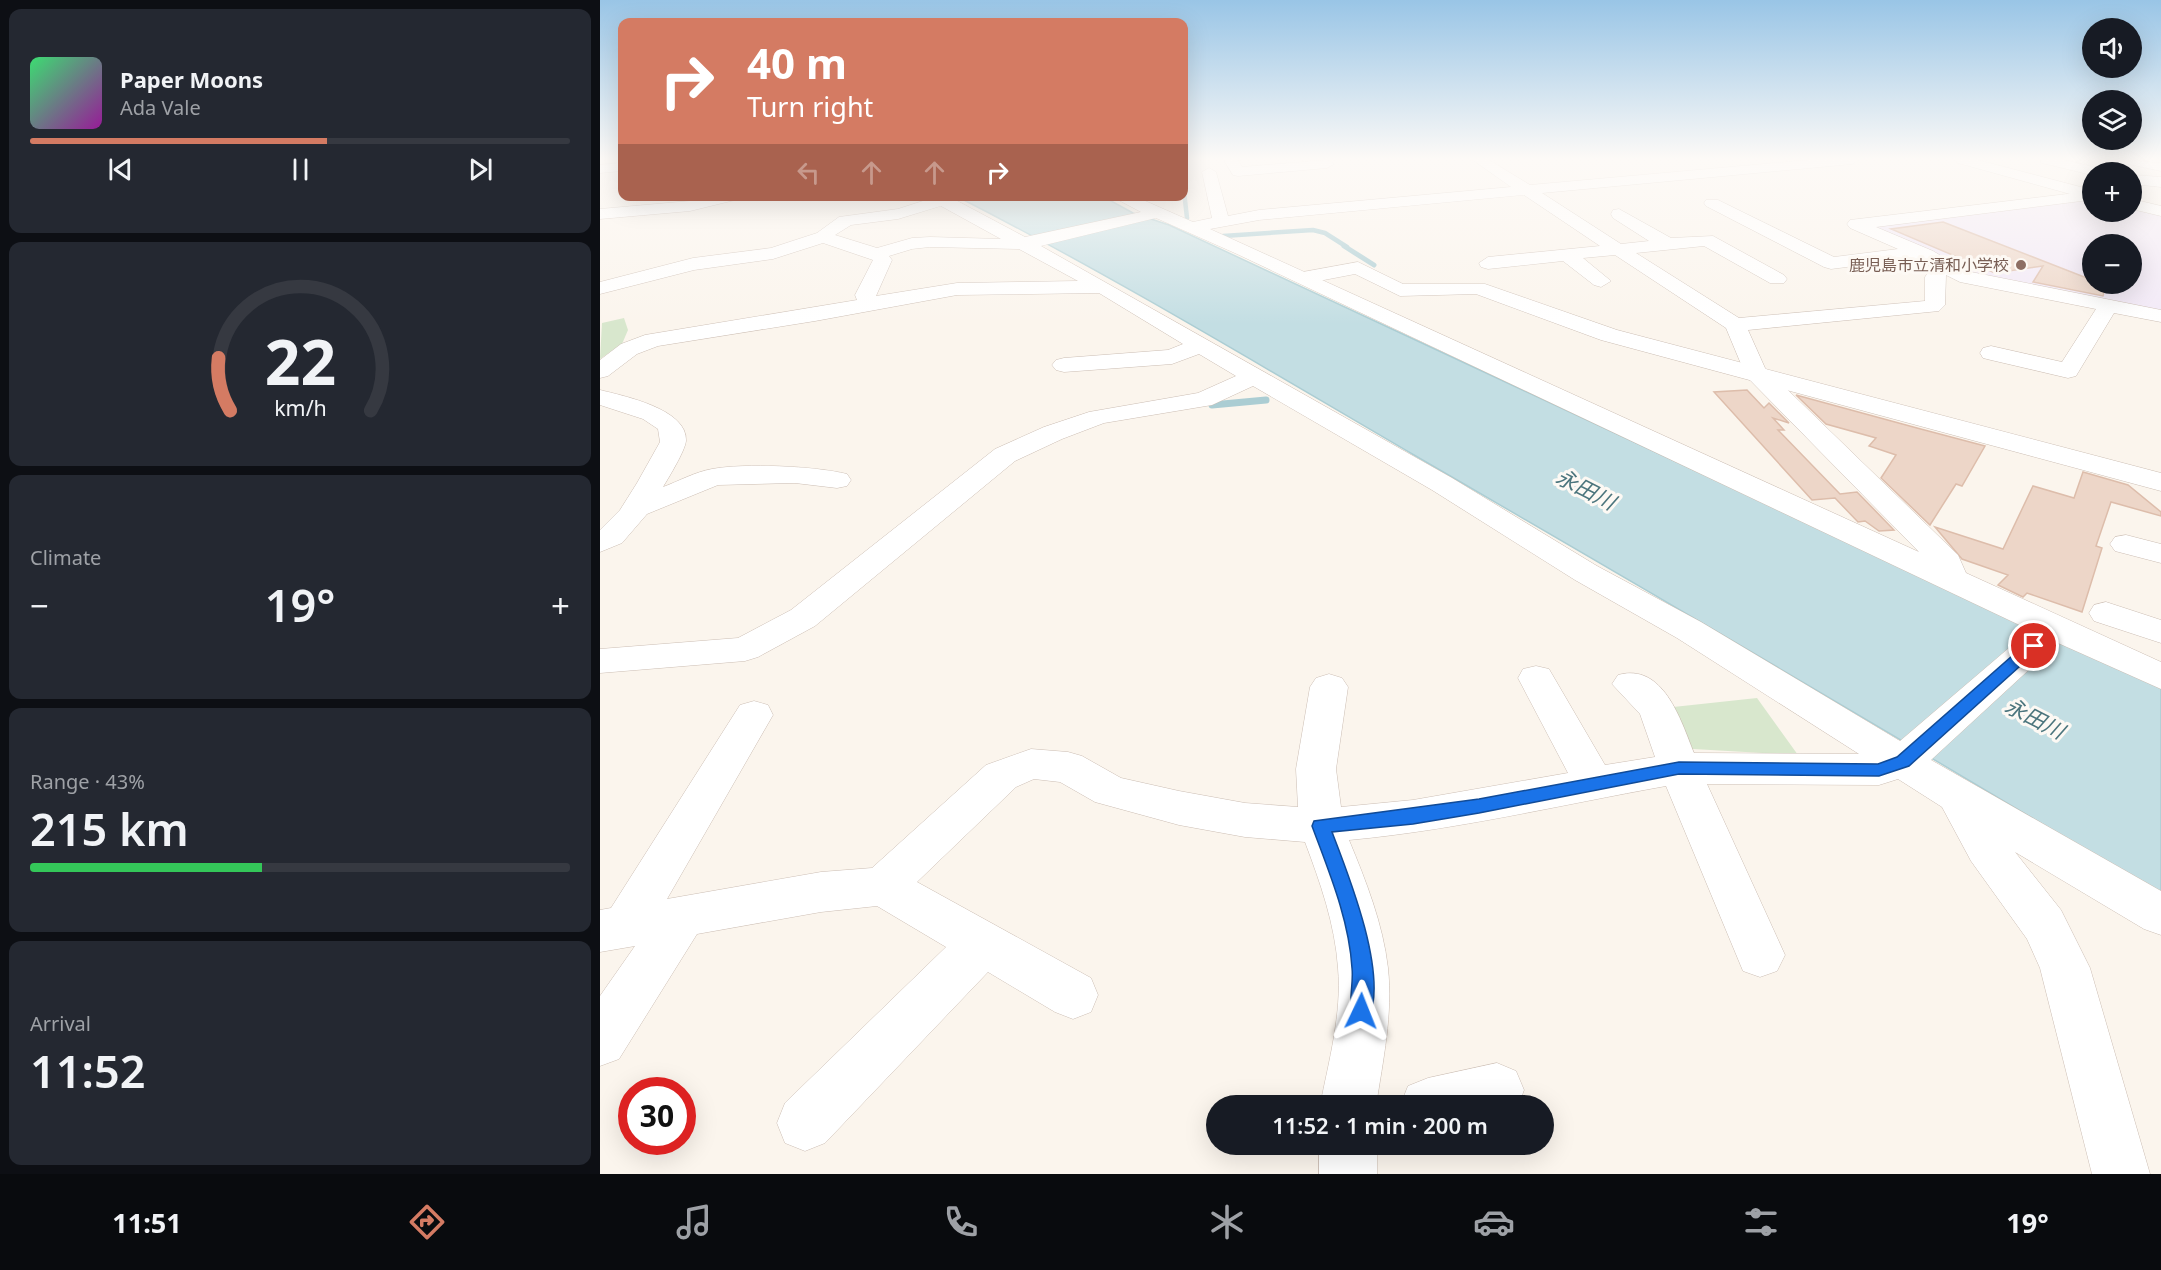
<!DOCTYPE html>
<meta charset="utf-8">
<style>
body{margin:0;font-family:"Noto Sans","Noto Sans JP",sans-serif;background:#242831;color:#f1f3f6;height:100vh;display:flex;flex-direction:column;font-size:22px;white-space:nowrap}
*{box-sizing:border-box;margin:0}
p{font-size:20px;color:#9ea1a6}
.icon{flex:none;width:33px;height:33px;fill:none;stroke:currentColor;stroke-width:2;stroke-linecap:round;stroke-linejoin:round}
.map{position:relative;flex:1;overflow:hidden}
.sheet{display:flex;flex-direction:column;gap:9px;padding:9px;background:#0d0f14;width:600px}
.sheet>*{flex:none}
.top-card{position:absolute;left:18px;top:18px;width:570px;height:183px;border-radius:12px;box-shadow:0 6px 24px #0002;background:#d47b63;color:#fff;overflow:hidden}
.buttons{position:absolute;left:1482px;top:18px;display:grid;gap:12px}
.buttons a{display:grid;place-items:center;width:60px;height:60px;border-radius:50%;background:#171b24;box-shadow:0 6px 24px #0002;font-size:30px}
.speed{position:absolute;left:18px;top:1077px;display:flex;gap:12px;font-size:30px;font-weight:700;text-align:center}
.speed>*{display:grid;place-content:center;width:78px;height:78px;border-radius:50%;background:#171b24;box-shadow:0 6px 24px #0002;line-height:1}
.speed .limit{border:9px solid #d22;background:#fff;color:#111}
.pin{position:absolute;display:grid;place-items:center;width:51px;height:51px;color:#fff;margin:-26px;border:3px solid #fff;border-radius:50%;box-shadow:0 2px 6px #0007}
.me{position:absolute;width:66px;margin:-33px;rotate:2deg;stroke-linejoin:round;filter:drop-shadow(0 0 4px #0008)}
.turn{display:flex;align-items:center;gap:21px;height:126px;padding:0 30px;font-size:27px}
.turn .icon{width:78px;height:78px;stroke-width:2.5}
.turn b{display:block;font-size:42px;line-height:51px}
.lanes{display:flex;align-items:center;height:57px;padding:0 30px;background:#0003;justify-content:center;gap:30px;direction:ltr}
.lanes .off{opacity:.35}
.big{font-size:45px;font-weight:600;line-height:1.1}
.sheet .widget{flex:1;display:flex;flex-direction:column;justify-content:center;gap:9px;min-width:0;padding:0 21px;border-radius:12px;background:#242831}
.sheet .dial{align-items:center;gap:0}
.dial svg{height:156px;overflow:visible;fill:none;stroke:#363941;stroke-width:7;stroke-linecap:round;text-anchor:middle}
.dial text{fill:#f1f3f6;stroke:none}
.song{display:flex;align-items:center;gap:18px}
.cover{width:72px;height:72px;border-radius:9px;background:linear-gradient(135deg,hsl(140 70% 55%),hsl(300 70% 35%))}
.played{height:6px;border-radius:3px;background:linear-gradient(90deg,#d47b63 55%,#363941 55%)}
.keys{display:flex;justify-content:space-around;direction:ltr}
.heat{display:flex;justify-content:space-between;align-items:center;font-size:33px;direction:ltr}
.charge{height:9px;border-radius:4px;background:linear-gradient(90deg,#34c759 43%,#363941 0)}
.trip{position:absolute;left:606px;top:1095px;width:348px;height:60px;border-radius:30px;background:#171b24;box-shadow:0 6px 24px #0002;font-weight:600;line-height:60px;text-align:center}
.tabs{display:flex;height:96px;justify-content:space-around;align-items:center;background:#090b0e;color:#9ea1a6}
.tabs .icon{width:42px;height:42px}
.tabs .selected{color:#d47b63}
.tabs b{font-size:27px;color:#f1f3f6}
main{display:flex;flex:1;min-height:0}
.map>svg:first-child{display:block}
</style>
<main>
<section class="sheet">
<div class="widget">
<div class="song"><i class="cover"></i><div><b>Paper Moons</b><p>Ada Vale</p></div></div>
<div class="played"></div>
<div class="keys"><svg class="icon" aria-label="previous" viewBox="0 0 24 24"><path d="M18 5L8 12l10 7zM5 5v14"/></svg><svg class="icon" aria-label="pause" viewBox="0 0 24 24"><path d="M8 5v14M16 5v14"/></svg><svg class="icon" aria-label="next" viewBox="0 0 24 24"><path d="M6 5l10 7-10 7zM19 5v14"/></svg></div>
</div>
<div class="widget dial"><svg viewBox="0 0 100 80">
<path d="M14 69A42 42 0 1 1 86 69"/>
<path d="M14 69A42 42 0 0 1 8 42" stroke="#d47b63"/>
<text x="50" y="56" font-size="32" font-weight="700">22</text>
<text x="50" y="72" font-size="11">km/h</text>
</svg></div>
<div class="widget"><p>Climate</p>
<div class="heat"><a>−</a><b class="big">19°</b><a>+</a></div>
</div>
<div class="widget"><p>Range · 43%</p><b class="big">215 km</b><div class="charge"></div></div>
<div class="widget"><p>Arrival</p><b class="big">11:52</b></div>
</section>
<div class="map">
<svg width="1561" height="1174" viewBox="0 0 1561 1174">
<rect width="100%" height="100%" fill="#fbf5ed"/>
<path fill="#f2e9f7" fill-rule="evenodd" d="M1484,197L1492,199V212H1532V208L1561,215V314L1367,275L1270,227ZM1492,244H1532V284H1492Z"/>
<path fill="#d8e7cd" d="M24,318L28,330L22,344L0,359L2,323Z
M1157,698L1198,755L1076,748L1064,708Z"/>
<path fill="#c3dee3" stroke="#abcdd3" stroke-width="1.5" d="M358,197H504L533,213L569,225L1561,688V895C1313,746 1064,600 814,455C663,367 513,276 358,197Z"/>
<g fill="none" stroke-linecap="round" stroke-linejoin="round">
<path stroke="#abcdd3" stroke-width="4.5" d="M584,191L587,218
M623,236L713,230L725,233L747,247"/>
<path stroke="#abcdd3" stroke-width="5" d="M744,246L774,265"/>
<path stroke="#abcdd3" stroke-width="7" d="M612,405L666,400"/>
</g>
<path fill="#edd6c8" stroke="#ddbdab" stroke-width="1.5" d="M1343,222L1492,280V284L1506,285L1503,296L1433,282L1443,266L1395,273L1291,229Z
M1147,390L1164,408L1169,403L1189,423L1173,418L1184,430H1178L1240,494L1257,492L1294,530L1279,531L1265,521L1258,522L1235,498L1212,500L1114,392Z
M1196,395L1317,428L1385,446L1362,486L1356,484L1330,525L1281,478L1296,455L1269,446L1276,438L1226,424Z
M1483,472L1528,485L1561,512V516L1511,502L1496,546L1502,548L1482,612L1427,593L1423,597L1398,585L1408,575L1362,559L1335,527L1403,549L1433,486L1474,498Z"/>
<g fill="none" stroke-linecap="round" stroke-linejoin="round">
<g stroke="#ccbeb4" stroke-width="1">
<path id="minor" d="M624,160H638L642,167L727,160L734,164L727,168L638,176L633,175Z
M873,160H889L930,185L1209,160H1259L1252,164L942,193L1021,244L1049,241L1013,218L1011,214L1013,210L1019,209L1071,238L1113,236L1184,275L1187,279L1184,283H1170L1104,246L1036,253L1139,318L1325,301V277L1332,267L1317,258L1231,269L1224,267L1106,206L1104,203L1106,200H1118L1234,257L1298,249L1250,228L1247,224L1250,220L1492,191V199L1489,200L1276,227L1333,251L1366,271L1561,310V322L1514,313L1476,376L1468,378L1391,360L1383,358L1380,353L1383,348L1391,346L1462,362L1496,309L1360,282L1346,275L1345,305L1339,311L1148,330L1165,368L1358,555L1366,573L1561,662V689L1458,643L1331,760L1561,891V935L1544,929L1415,852L1461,910L1490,968L1550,1174H1492L1440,968L1427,939L1371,861L1342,807L1298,779L1279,785L1107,784L1185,955L1177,971L1160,977L1143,971L1066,786C960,805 856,830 749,840C766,881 783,924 788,968C793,1014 783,1060 776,1106H720C729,1060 742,1014 738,968C735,924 720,882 705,842L645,837L579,825L495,802L460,782L434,779L416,787L317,882L491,978L498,995L491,1012L473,1019L455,1012L388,972L225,1143L205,1151L185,1143L177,1123L185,1103L346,947L277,906L221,912L97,934L19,1059L0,1066V996L35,946L0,952V910L11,908L140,705L154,701L168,705L173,715L67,899L221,872L272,868L386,765L431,749L468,752L482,756L521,778L579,791L645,803L698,807L696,769L710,687L716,678L729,674L742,678L748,687L736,769L741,807L813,800L968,773L918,678L923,669L936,666L949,669L1005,765L1055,757L1040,714L1012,684L1018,675C1063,662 1081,720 1094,753L1259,754L1077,638L975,580L832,490L653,386L612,405L504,423L462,439L415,461L215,626L158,657L145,661L0,673V649L138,638L191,610L395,449L444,427L489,412L598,393L636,376L599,354L572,364L464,372L456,370L452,365L456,360L464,358L568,350L583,344L499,293L357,295L215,321L58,346L37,354L8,376L0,378V360L21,344L45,335L257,300L255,295L273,260L223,243L173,259L94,270L0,294V282L93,258L171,248L217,233L239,217L298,209L329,199L327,196H348L425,237L541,212L511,196H534L593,222L612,218L602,172L609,168L616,172L628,216L659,210L911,187ZM924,195L1000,246L888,257L879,263L881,267L888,269L963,261L994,285L1001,287L1011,281L983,258L1015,255L1126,328L1146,376L1319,552L610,229L659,220ZM341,206L401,239L330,237L312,238L277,248L235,235L251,225L298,219ZM556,218L637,254L1430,630L1300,741L1101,622L997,566L852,478L441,246ZM330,247L419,249L478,281L357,283L276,296L292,260L289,256L312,249Z
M1440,160H1464L1502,169L1504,172H1492V175L1442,163Z
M1521,160L1561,163V171L1523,163Z
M22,163V171L0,173V165Z
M110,196H141L139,199L90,211L0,219V209L90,201Z
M0,390C24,396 88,409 86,441C85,451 69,477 63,487C79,481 95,472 112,469C145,463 214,466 247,474L251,480L247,486L237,488L195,483L118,485L47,514L22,543L0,552V530L20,510L37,483L60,442L58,429L43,419L0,405Z
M1526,535L1561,544V563L1515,551L1510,544L1515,537Z
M1506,602L1561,620V643L1494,621L1489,613L1494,605Z
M897,1063L916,1071L924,1090L918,1106H800L808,1086L828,1078Z
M719,1144H777V1174H719Z"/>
</g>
<g stroke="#ccbeb4" stroke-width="1">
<path id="tertiary" d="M1356,160H1378L1492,190V200L1358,163Z
M1532,175L1561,177V187L1532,184Z
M1532,199L1561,206V216L1532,209Z
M758,262L803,284H885L1017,330L1561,473V491L1001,340L876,294L800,296L755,274L703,284L693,278L703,272Z"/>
</g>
<use href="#minor" fill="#fff" fill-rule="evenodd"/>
<use href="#tertiary" fill="#fff" fill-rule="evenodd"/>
</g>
<linearGradient id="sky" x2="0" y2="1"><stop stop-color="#99c5e6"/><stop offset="0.49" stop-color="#fdfaf7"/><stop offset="1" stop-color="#fdfaf7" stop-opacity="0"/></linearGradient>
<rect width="1561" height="324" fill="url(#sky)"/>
<path fill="#1a73e8" stroke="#114b97" stroke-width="1.5" d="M1434,641L1441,646L1439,649L1309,766L1279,776L1079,774L879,813L813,824L732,832C749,876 788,974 769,1018L761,1021L754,1018C747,1003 754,985 752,968C749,919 729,872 712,826L714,821L879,799L1079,762L1278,764L1297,757L1428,642Z"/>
<circle fill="#8d6e63" stroke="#fdf9f4" stroke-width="2" cx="1421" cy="265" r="6"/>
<g text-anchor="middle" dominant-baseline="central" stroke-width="6" stroke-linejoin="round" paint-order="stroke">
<g font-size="16" fill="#785e54" stroke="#fdf9f4" text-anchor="end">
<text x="1409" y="265">鹿児島市立清和小学校</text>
</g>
<g font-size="21" font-style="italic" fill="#4b757d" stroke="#fdf9f4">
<text transform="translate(986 489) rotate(27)">永田川</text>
<text transform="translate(1435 718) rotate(27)">永田川</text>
</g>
</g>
</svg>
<div class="buttons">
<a><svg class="icon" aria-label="sound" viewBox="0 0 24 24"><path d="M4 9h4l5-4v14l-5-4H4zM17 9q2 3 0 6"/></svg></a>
<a><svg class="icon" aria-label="layers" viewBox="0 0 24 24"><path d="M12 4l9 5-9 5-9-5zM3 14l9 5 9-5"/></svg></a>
<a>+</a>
<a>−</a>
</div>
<div class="speed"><div class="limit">30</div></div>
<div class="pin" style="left:1434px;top:646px;background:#d93025"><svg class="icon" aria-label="arrive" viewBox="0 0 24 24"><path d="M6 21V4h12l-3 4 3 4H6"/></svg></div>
<svg class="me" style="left:761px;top:1011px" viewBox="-20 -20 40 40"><path d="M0-17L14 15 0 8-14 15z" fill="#1a73e8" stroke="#fff" stroke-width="4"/></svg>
<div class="trip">11:52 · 1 min · 200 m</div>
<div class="top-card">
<div class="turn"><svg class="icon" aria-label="right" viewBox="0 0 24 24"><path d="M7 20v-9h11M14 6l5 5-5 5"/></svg><div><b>40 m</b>Turn right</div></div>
<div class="lanes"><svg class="icon off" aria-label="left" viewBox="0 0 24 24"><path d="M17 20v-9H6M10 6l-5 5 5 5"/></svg><svg class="icon off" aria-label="ahead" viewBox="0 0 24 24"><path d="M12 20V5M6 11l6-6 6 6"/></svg><svg class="icon off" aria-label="ahead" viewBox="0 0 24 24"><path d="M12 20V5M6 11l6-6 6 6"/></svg><svg class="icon" aria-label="right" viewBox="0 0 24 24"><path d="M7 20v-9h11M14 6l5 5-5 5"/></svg></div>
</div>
</div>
</main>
<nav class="tabs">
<b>11:51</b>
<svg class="icon selected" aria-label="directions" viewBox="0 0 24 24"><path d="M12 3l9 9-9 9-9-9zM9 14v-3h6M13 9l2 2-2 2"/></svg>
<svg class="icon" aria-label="music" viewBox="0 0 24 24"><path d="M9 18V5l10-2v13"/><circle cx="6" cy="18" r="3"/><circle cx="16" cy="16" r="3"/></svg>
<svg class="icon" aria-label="phone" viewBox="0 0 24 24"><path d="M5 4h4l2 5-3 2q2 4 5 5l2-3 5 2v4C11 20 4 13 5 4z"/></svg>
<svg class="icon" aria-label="climate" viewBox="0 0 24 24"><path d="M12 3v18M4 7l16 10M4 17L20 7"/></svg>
<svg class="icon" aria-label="car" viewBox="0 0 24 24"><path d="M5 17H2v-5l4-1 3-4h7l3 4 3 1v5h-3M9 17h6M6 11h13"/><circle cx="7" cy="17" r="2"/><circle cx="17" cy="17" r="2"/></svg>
<svg class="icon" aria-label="filters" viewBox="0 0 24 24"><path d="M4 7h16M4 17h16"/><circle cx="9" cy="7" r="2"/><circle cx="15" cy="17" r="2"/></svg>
<b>19°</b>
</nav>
